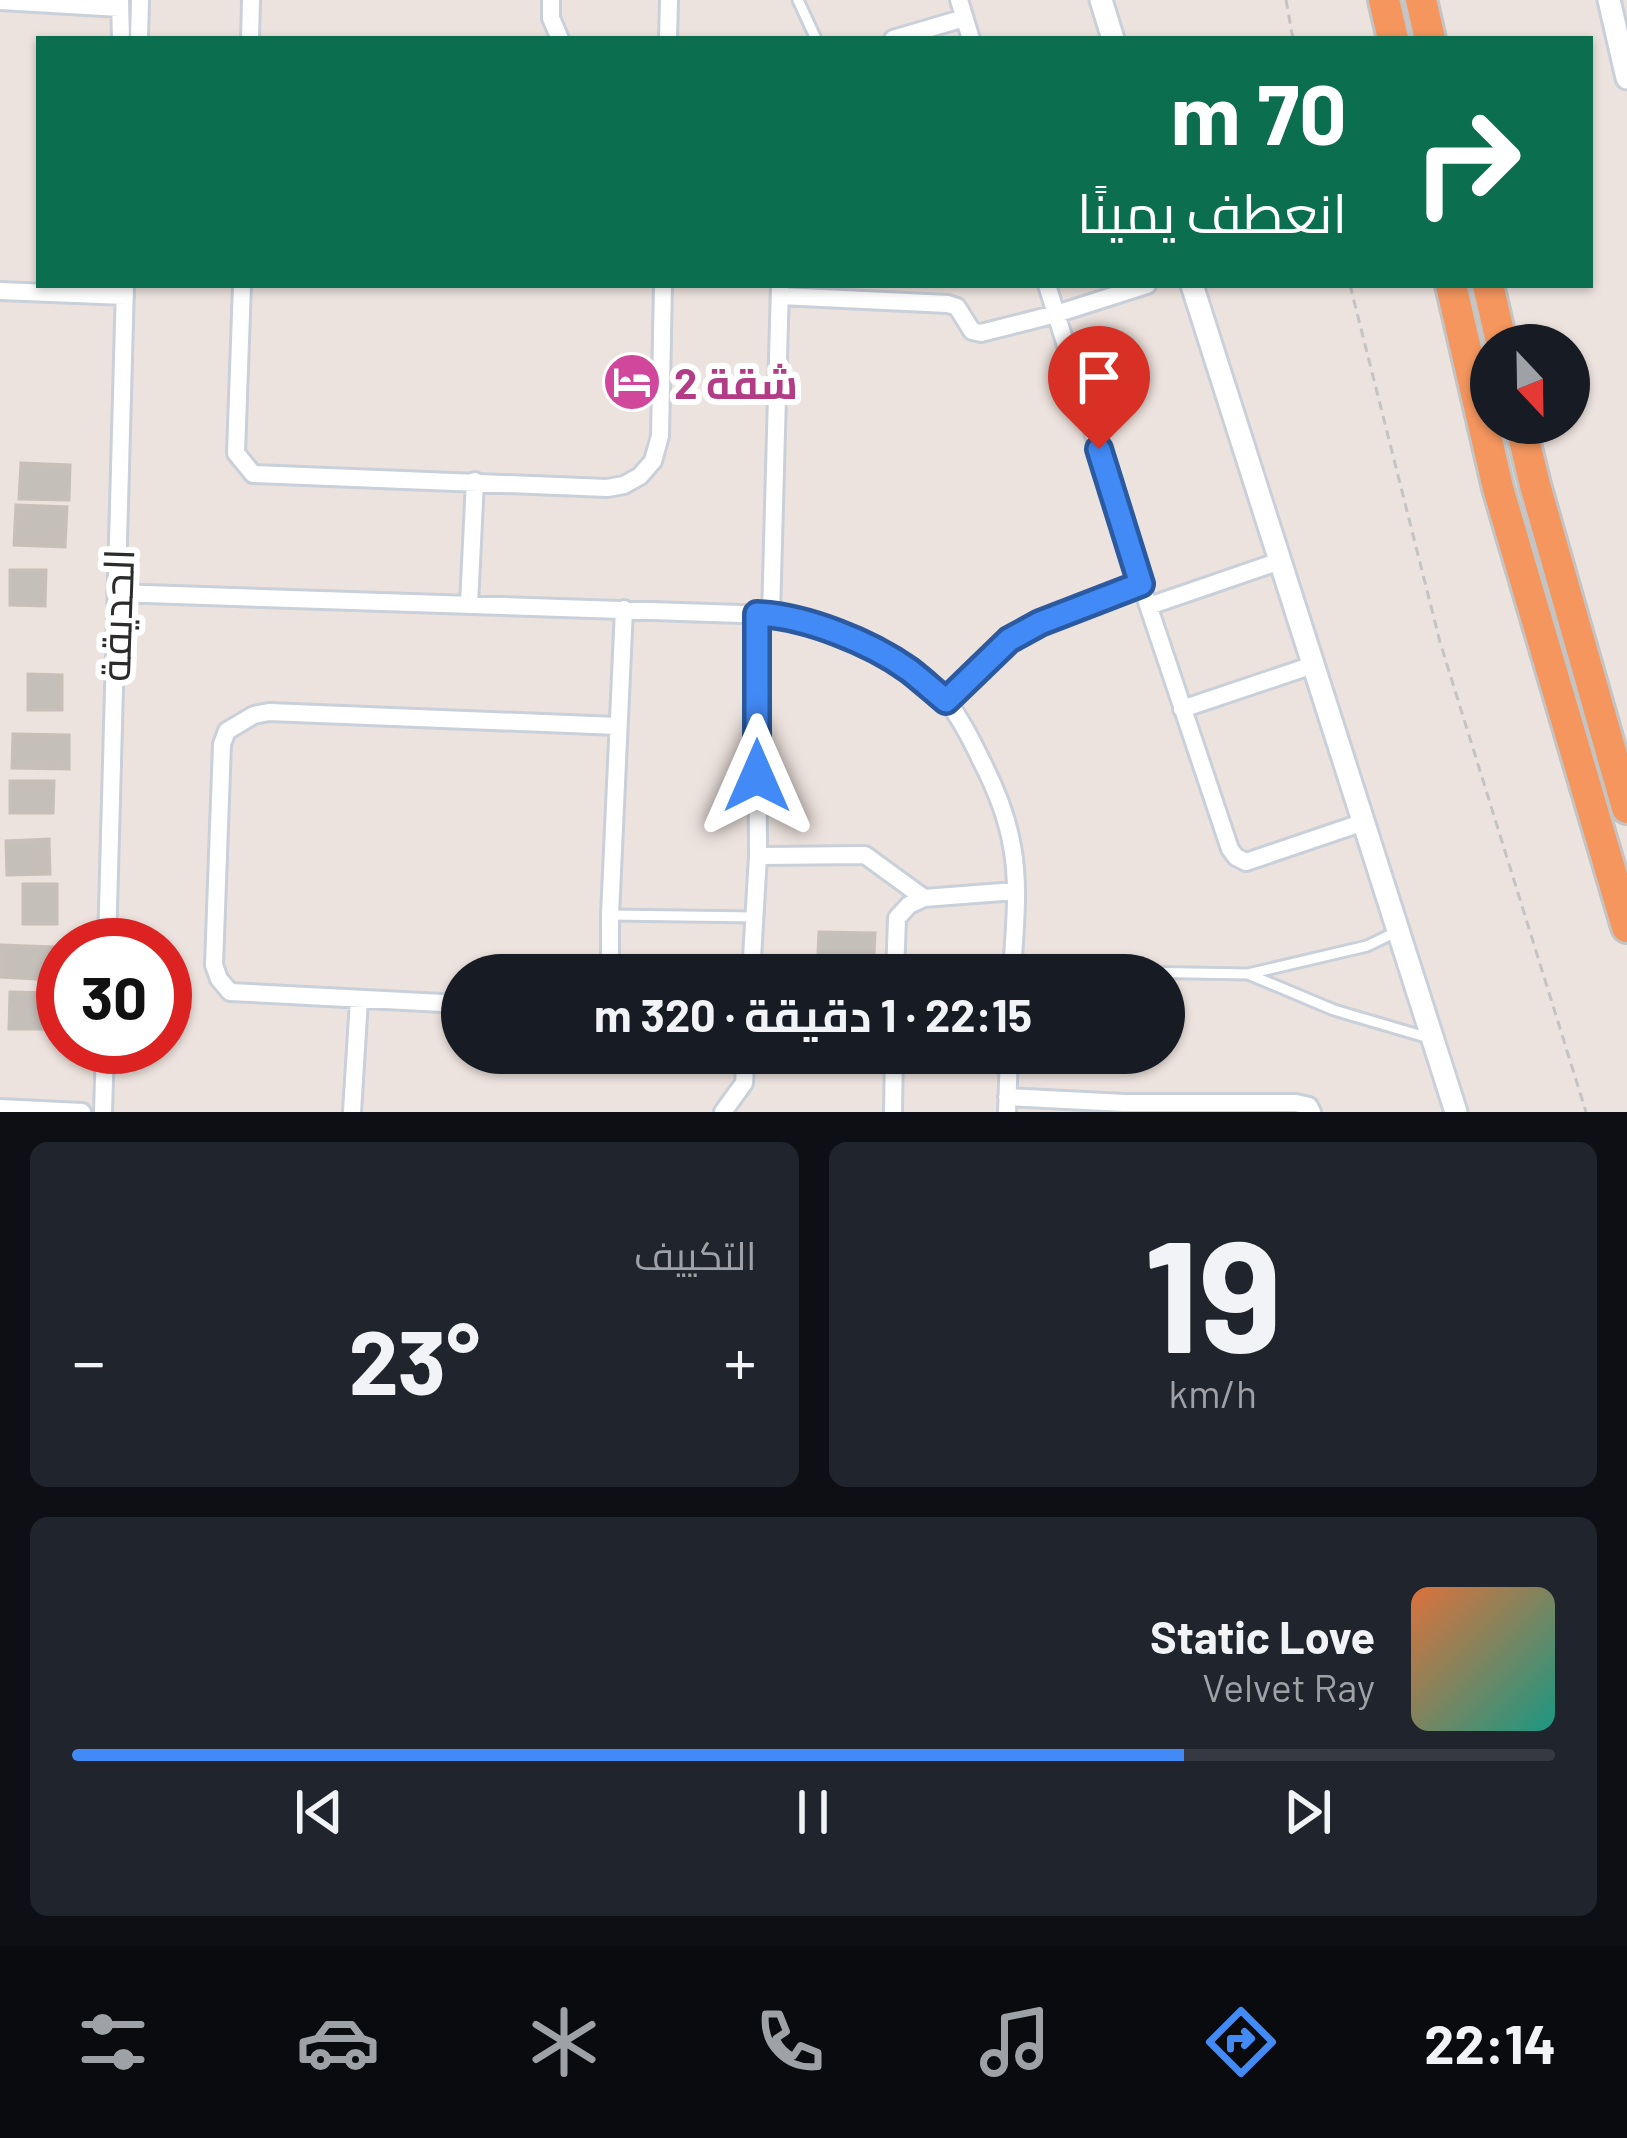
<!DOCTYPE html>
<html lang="ar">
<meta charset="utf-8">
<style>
body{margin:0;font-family:Barlow,Cairo,sans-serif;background:#20242c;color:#f1f3f6;direction:rtl;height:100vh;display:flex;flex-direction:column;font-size:45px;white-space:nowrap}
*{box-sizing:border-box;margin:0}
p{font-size:39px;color:#9ea1a6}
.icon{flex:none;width:66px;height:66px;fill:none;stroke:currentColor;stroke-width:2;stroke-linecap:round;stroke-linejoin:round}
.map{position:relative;height:1112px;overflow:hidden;direction:ltr}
.panel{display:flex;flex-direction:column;gap:30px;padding:30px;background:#0d0f14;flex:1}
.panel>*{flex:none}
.guide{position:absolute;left:36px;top:36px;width:1557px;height:252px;border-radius:0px;box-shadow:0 3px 9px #0004;direction:rtl;background:#0b6e4f;color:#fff;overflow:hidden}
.needle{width:78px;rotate:158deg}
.fabs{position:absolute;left:1470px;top:324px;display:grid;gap:24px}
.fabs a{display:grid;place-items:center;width:120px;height:120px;border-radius:50%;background:#171b24;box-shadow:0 3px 9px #0004;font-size:60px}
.speed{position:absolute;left:36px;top:918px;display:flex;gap:24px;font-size:60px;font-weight:700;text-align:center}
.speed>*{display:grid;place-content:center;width:156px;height:156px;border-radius:50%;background:#171b24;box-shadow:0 3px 9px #0004;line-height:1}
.speed .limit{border:18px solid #d22;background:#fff;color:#111}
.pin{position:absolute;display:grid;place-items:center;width:102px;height:102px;color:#fff;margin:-123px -51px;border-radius:50% 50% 50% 0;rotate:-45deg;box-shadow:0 0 12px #0007}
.pin .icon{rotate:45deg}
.me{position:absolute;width:132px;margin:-66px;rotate:0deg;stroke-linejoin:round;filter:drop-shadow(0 0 9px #0008)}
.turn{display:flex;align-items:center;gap:42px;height:252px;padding:0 48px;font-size:54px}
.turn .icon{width:156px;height:156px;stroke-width:2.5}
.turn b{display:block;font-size:84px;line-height:102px}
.big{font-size:90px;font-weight:700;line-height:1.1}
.panel .widget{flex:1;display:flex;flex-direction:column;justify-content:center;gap:18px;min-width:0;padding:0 42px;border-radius:18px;background:#20242c}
.panel .dial{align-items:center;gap:0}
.dial b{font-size:156px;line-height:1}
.song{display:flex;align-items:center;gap:36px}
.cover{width:144px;height:144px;border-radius:18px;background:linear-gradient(135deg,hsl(20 70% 55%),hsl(170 70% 35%))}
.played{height:12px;border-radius:6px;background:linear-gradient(90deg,#428af6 75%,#363941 75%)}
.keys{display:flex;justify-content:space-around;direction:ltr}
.heat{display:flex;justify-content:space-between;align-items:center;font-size:66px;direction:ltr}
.panel .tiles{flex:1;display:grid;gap:30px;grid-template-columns:1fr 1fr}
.widget:last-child{grid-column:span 2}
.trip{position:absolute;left:441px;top:954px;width:744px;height:120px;border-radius:60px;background:#171b24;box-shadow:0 3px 9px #0004;font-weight:700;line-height:120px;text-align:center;direction:rtl}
.tabs{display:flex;height:192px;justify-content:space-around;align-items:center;background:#090b0e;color:#9ea1a6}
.tabs .icon{width:84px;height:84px}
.tabs .current{color:#428af6}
.tabs b{font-size:54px;color:#f1f3f6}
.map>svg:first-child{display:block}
</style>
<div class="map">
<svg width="1627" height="1112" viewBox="0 0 1627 1112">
<rect width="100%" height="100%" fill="#ede3de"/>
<path fill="#c5bfb9" stroke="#c8bfb8" stroke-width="3" d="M21,463L70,465L69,500L19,499Z
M16,505L67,507L65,547L14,545Z
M10,570H46L45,606L10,605Z
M28,674L62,675V710H28Z
M13,734L69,735V769L12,768Z
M10,781H54L53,813H10Z
M49,839L50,874L7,875L6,841Z
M23,884H57V924H23Z
M819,932L875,933L873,975H817Z
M0,945L54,947L52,980L0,977Z
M10,992L55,993L54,1029H9Z"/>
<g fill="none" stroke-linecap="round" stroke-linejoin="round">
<g stroke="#c9d0d9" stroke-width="15">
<path id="service" d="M798,0L816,39
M611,915L755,917
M1012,970L1248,974L1367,946L1396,932
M1248,974L1334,1010L1429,1038"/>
</g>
<g stroke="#c9d0d9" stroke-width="22">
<path id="minor" d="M551,0V18L560,39
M959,0L971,39
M0,1L120,8
M120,1L121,39
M139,39L140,0
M250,39L251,0
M668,39L669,0
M893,39L964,18
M242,285L236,453L253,474L607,488L624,485L640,476L653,461L660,436L663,285
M1047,285L1141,584L1230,849L1236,857L1246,862L1364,822
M0,291L125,296
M780,296L948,304L957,307L972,331L981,333L1056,314L1147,285
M116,593L771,615C828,629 911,656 949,704C962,721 972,741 981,760C995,787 1007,817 1012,846C1020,888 1014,933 1012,975
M469,604L475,481
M1149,606L1280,561
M771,615L780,286
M947,701L1009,640L1040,623L1141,584
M1182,709L1313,665
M758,856L865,855L924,898
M107,945L125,285
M610,975V915L624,609
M751,975L758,856L757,614
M895,975L897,918L909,905L924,898L1015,891
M462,1004L230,992L219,979L214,965L222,744L227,731L254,715L269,712L617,726
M1007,1097L1125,1103H1296L1309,1106L1312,1112
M0,1108L82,1112
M103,1112L105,1047
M352,1112L359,1000
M723,1112L744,1083L746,1053
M893,1112L894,1053
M1007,1112L1009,1053"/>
</g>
<g stroke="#c9d0d9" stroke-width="27">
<path id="tertiary" d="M1101,0L1113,39
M1609,0L1627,78
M1192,285L1456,1112"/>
</g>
<g stroke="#c4c4c4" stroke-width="36">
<path id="trunk" d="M1384,0L1393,39
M1421,0L1430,39
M1451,285L1498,488L1627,927
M1488,285L1502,345
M1520,423L1535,485L1627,808"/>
</g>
<path stroke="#c4c4c4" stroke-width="3" stroke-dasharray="9 6" stroke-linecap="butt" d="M1286,0L1293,39
M1350,285L1440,642L1586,1112"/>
<use href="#service" stroke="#fff" stroke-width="9"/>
<use href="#minor" stroke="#fff" stroke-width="16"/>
<use href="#tertiary" stroke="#fff" stroke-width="21"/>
<use href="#trunk" stroke="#f4965e" stroke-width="30"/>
</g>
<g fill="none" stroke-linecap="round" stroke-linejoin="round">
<g stroke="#2b5aa0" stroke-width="30">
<path id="route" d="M757,776V614C805,616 870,642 909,670C922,680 934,691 946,701L1009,640L1040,623L1141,584L1099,449"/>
</g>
<use href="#route" stroke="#428af6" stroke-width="21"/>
</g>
<defs>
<g id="hotel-disc" transform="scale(3)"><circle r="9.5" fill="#d1479c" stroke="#fff"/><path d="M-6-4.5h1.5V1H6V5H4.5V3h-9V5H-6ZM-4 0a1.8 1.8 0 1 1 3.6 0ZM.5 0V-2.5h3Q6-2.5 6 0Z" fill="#fff"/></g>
</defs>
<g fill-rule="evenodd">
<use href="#hotel-disc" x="632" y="382"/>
</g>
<g text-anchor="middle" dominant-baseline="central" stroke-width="12" stroke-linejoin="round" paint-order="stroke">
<g font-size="42" font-weight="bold" fill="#b23c85" stroke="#fff" text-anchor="start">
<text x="674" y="382">شقة 2</text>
</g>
<g font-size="42" fill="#2b2b2b" stroke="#fff">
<text transform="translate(115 615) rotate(-88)">الحديقة</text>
</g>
</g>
</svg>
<div class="fabs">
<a><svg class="needle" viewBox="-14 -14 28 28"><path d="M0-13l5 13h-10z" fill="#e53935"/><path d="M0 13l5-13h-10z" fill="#9ea1a6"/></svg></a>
</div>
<div class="speed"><div class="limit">30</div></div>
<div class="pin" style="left:1099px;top:449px;background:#d93025"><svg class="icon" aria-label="arrive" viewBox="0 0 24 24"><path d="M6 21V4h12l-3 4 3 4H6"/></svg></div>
<svg class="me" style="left:757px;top:776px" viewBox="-20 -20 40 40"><path d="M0-17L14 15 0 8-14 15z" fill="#428af6" stroke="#fff" stroke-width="4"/></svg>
<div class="trip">22:15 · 1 دقيقة · 320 m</div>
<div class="guide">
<div class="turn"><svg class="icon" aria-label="right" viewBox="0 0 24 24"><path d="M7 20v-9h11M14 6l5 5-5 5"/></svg><div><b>70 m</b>انعطف يمينًا</div></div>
</div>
</div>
<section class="panel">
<div class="tiles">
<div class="widget dial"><b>19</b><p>km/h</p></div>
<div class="widget"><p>التكييف</p>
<div class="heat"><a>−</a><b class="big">23°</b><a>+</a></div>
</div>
<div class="widget">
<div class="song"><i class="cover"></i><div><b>Static Love</b><p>Velvet Ray</p></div></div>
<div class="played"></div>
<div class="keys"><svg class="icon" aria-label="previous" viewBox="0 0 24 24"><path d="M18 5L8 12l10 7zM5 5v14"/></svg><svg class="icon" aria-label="pause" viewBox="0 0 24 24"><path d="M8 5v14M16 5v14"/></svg><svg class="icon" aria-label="next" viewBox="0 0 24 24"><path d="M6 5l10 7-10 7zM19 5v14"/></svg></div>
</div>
</div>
</section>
<nav class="tabs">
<b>22:14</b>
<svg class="icon current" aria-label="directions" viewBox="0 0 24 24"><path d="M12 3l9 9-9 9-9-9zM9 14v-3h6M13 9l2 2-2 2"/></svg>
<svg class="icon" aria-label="music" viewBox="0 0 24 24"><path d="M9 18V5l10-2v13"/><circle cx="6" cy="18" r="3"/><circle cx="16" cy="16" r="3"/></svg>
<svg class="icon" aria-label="phone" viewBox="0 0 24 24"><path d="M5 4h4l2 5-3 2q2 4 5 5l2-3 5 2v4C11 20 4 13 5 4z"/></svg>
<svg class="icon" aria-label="climate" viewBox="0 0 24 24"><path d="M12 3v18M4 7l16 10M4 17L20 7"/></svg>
<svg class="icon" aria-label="car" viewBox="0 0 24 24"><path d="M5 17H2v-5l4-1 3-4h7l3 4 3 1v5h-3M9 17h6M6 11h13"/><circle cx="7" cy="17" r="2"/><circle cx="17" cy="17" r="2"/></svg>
<svg class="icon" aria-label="filters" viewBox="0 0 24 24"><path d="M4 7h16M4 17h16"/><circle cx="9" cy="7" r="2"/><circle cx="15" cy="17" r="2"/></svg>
</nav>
